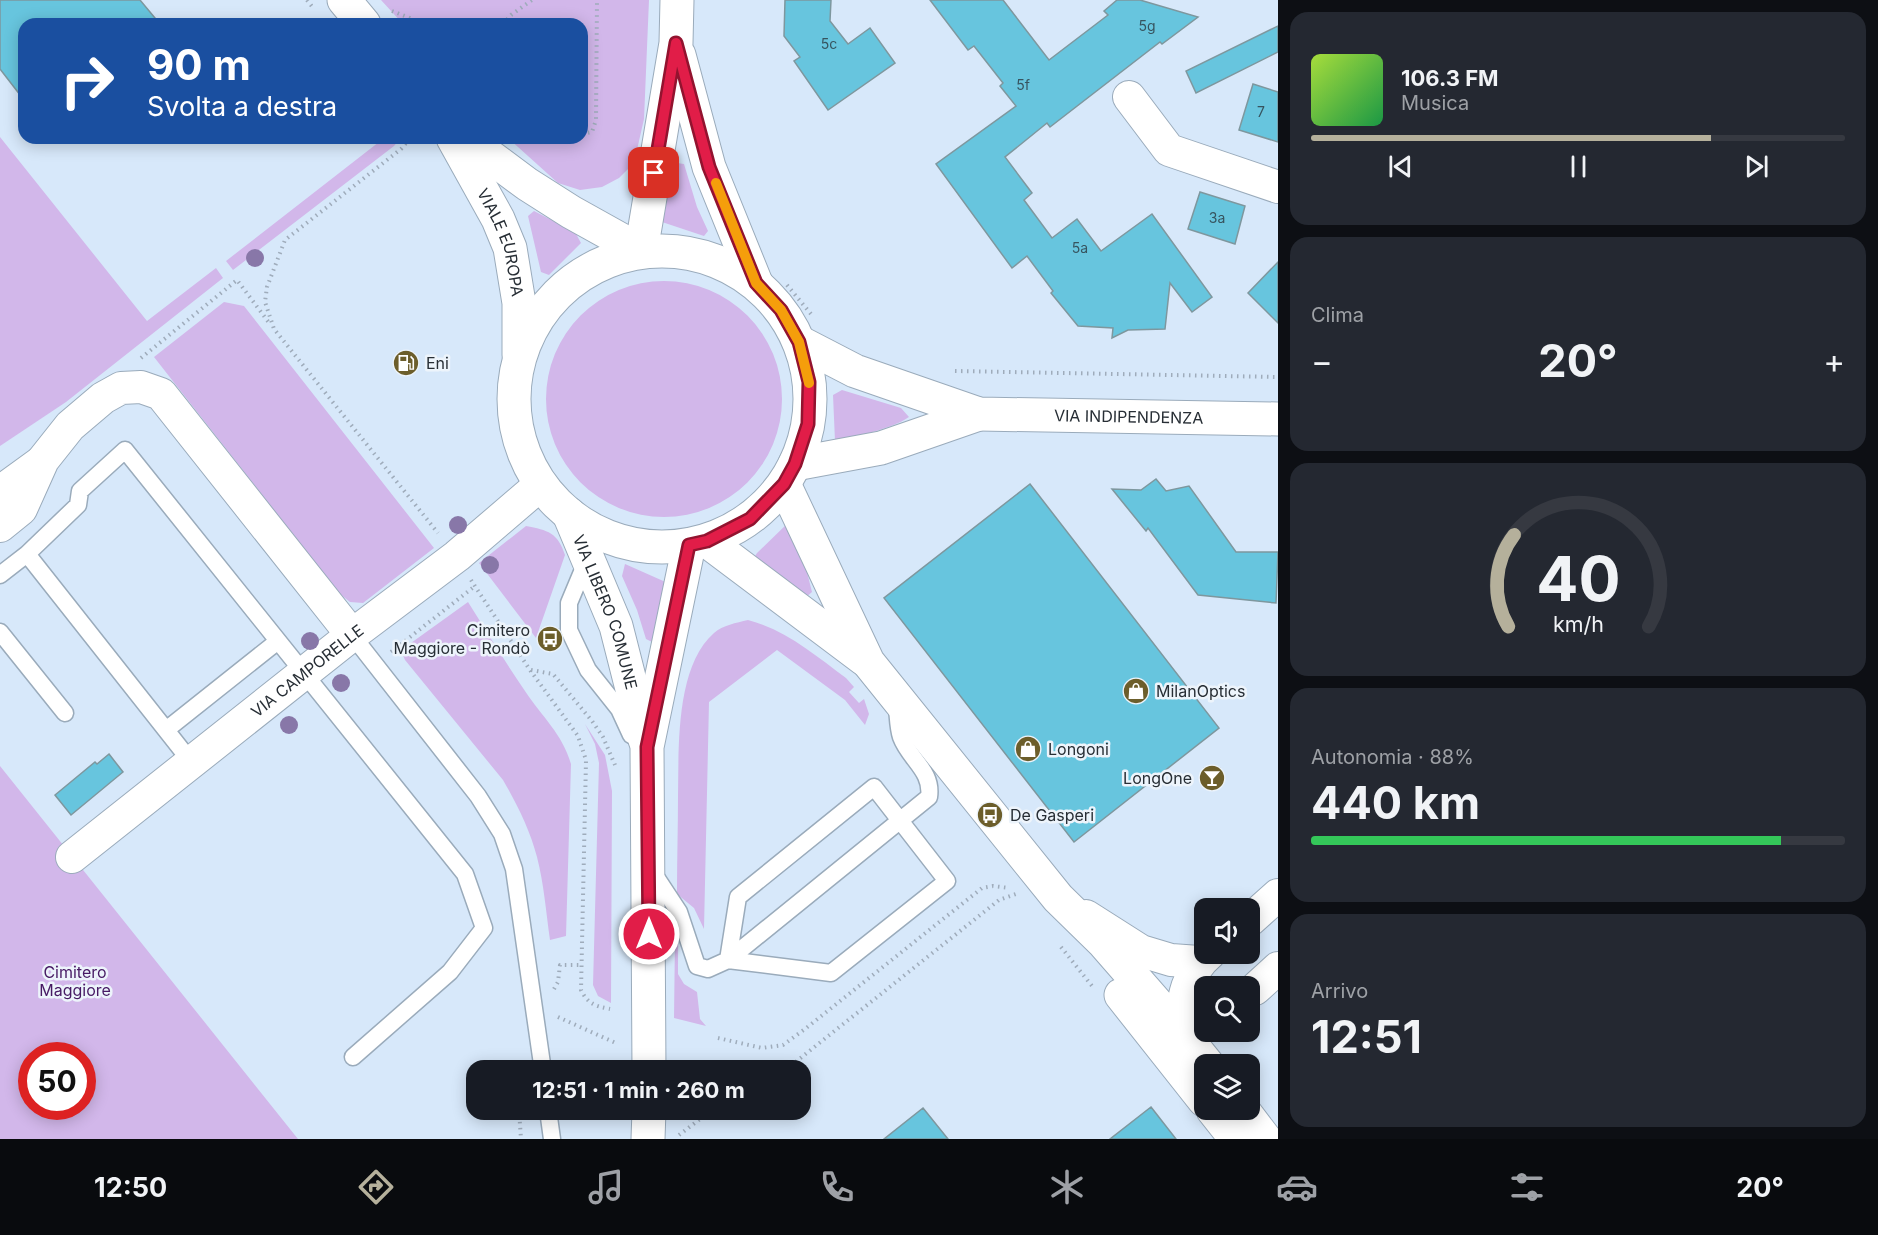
<!DOCTYPE html>
<html lang="it">
<meta charset="utf-8">
<style>
body{margin:0;font-family:Inter,sans-serif;background:#242831;color:#f1f3f6;height:100vh;display:flex;flex-direction:column;font-size:22px;white-space:nowrap}
*{box-sizing:border-box;margin:0}
p{font-size:20px;color:#9ea1a6}
.icon{flex:none;width:33px;height:33px;fill:none;stroke:currentColor;stroke-width:2;stroke-linecap:round;stroke-linejoin:round}
.map{position:relative;flex:1;overflow:hidden}
.drawer{display:flex;flex-direction:column;gap:12px;padding:12px;background:#0d0f14;width:600px}
.drawer>*{flex:none}
.banner{position:absolute;left:18px;top:18px;width:570px;height:126px;border-radius:18px;box-shadow:0 3px 15px #0003;background:#1a4fa0;color:#fff;overflow:hidden}
.controls{position:absolute;left:1194px;top:898px;display:grid;gap:12px}
.controls a{display:grid;place-items:center;width:66px;height:66px;border-radius:12px;background:#171b24;box-shadow:0 3px 15px #0003;font-size:30px}
.speed{position:absolute;left:18px;top:1042px;display:flex;gap:12px;font-size:30px;font-weight:700;text-align:center}
.speed>*{display:grid;place-content:center;width:78px;height:78px;border-radius:50%;background:#171b24;box-shadow:0 3px 15px #0003;line-height:1}
.speed .limit{border:9px solid #d22;background:#fff;color:#111}
.pin{position:absolute;display:grid;place-items:center;width:51px;height:51px;color:#fff;margin:-26px;border-radius:12px;box-shadow:0 3px 9px #0006}
.me{position:absolute;width:66px;margin:-33px;rotate:0deg;stroke-linejoin:round;filter:drop-shadow(0 0 4px #0008)}
.turn{display:flex;align-items:center;gap:21px;height:126px;padding:0 30px;font-size:27px}
.turn .icon{width:78px;height:78px;stroke-width:2.5}
.turn b{display:block;font-size:42px;line-height:51px}
.big{font-size:45px;font-weight:700;line-height:1.1}
.drawer .tile{flex:1;display:flex;flex-direction:column;justify-content:center;gap:9px;min-width:0;padding:0 21px;border-radius:18px;background:#242831}
.drawer .dial{align-items:center;gap:0}
.dial svg{height:156px;overflow:visible;fill:none;stroke:#363941;stroke-width:7;stroke-linecap:round;text-anchor:middle}
.dial text{fill:#f1f3f6;stroke:none}
.song{display:flex;align-items:center;gap:18px}
.cover{width:72px;height:72px;border-radius:9px;background:linear-gradient(135deg,hsl(80 70% 55%),hsl(140 70% 35%))}
.played{height:6px;border-radius:3px;background:linear-gradient(90deg,#b5b09b 75%,#363941 75%)}
.keys{display:flex;justify-content:space-around;direction:ltr}
.heat{display:flex;justify-content:space-between;align-items:center;font-size:33px;direction:ltr}
.charge{height:9px;border-radius:4px;background:linear-gradient(90deg,#34c759 88%,#363941 0)}
.trip{position:absolute;left:466px;top:1060px;width:345px;height:60px;border-radius:18px;background:#171b24;box-shadow:0 3px 15px #0003;font-weight:700;line-height:60px;text-align:center}
.menu{display:flex;height:96px;justify-content:space-around;align-items:center;background:#090b0e;color:#9ea1a6}
.menu .icon{width:42px;height:42px}
.menu .on{color:#b5b09b}
.menu b{font-size:27px;color:#f1f3f6}
main{display:flex;flex:1;min-height:0}
.map>svg:first-child{display:block}
</style>
<main>
<div class="map">
<svg width="1278" height="1139" viewBox="0 0 1278 1139">
<rect width="100%" height="100%" fill="#d7e8fa"/>
<path fill="#d2b7ea" fill-rule="evenodd" d="M381,0H649L644,119L634,163L619,178L602,187L580,190L558,183L508,138H582V24H403Z
M0,137L147,321L216,268L223,278L66,402L0,446Z
M376,138L400,139L394,146L233,270L226,261L379,142Z
M677,163L684,164L697,207L708,231L704,236L662,222L658,215Z
M534,211L575,232L581,243L549,275L541,272L528,216Z
M546 399a118 118 0 1 1 236 0a118 118 0 1 1-236 0Z
M224,302L244,306L434,548L363,603L350,602L340,594L154,357Z
M842,390L901,408L909,417C890,430 863,432 842,444L835,441L833,395Z
M790,521L798,536L812,592L805,598L750,564L757,553Z
M526,526C548,530 558,533 565,555L536,638L479,563Z
M625,564L670,584L654,643L646,639L637,610L622,576Z
M468,602C487,632 505,662 525,691C542,717 562,733 571,764L566,936L550,940C546,912 544,884 537,857C530,830 517,804 503,780L405,660L402,653L404,648Z
M748,620C786,630 815,655 846,678L854,687L849,692L859,703L864,699L869,714L865,725L845,700L777,650L709,702L704,929L694,908L677,894V889C677,858 678,827 678,796C679,749 675,667 714,633C723,625 736,623 748,620Z
M585,724L605,755L612,791L611,1003L598,996L593,985L599,763L595,744Z
M0,766L298,1139H0ZM32,1056H82V1107H32Z
M675,938L678,939V974L684,984L697,992L700,1019L706,1026L674,1018Z"/>
<path fill="#67c5de" stroke="#7e979e" stroke-width="1.5" d="M0,0H140L160,24H24V100L0,69Z
M785,0H831L830,21L848,44L870,28L895,63L828,110L794,61L800,57L784,36Z
M930,0H1003L1049,60L1108,15L1104,11L1117,0H1140L1198,17L1162,44L1160,42L1050,127L1047,123L1005,157L1032,193L1024,200L1052,238L1077,219L1101,251L1152,214L1212,297L1192,312L1170,283L1165,329L1128,330L1112,338L1113,328L1078,326L1051,293L1053,291L1027,256L1012,268L936,164L1016,106L1000,86L1003,83L974,46L968,50Z
M1278,26V52L1196,93L1186,71Z
M1253,84L1278,92V142L1239,130Z
M1200,192L1245,206L1235,244L1188,229Z
M1278,262V323L1248,293Z
M1156,479L1166,491L1189,486L1236,552H1278L1276,603L1198,595L1148,528L1146,531L1112,489L1141,490Z
M1030,484L1219,728L1074,842L884,598Z
M109,754L123,772L71,815L55,795L95,762L97,764Z
M1151,1107L1176,1139H1110Z
M923,1108L948,1139H884Z"/>
<g fill="none" stroke-linecap="round" stroke-linejoin="round">
<g stroke="#9aabbb" stroke-width="19">
<path id="service" d="M27,554L192,763
M587,560L569,603V630L588,670L619,709L631,735
M0,575L27,554L78,505L80,491L125,450L465,874L484,928L450,972L353,1057
M0,632L65,713
M352,635L478,796L502,834L514,869L543,1071
M166,730L278,641
M874,787L947,881L831,973L728,960L738,897Z
M652,871L679,912L697,966L708,969L728,960L929,797C933,771 909,759 901,737C898,728 898,717 897,708
M548,1110L552,1139"/>
</g>
<g stroke="#9aabbb" stroke-width="34">
<g id="minor">
<path d="M1129,97L1169,150L1278,187"/>
<path d="M0,492L40,463"/>
<path d="M0,526L21,509L43,460L70,426L103,398L121,388L141,387L161,394L352,635"/>
<path id="s1" d="M72,857L352,635L457,556L540,485"/>
<path d="M1086,916L1141,951L1171,960L1199,962"/>
<path d="M1250,920L1278,895"/>
<path d="M1255,989L1278,968"/>
<path d="M1179,1029C1183,1001 1186,973 1209,954"/>
</g>
</g>
<g stroke="#9aabbb" stroke-width="35">
<g id="tertiary">
<path d="M344,0L364,24"/>
<path id="s2" d="M453,138L498,219L510,248L519,303V355"/>
<path d="M465,138L527,184L571,212L641,251"/>
<path id="s3" d="M799,342L855,371L979,414L1278,419"/>
<path d="M795,464L881,448L979,414"/>
<path d="M784,484L868,662L1058,898L1103,942L1179,1029L1208,1065"/>
<path d="M707,541L864,659"/>
<path d="M1121,995L1204,1100"/>
<path d="M1213,1110L1236,1139"/>
<path d="M1243,1110L1265,1139"/>
</g>
</g>
<g stroke="#9aabbb" stroke-width="35">
<g id="secondary">
<path d="M679,55L709,167L756,283"/>
<path d="M641,251L676,43L677,0"/>
<circle cx="662" cy="399" r="148"/>
<path id="s4" d="M569,514L616,626L645,740"/>
<path d="M649,1071L647,747L689,545"/>
<path d="M648,1139L649,1110"/>
</g>
</g>
<path stroke="#9facbb" stroke-width="4" stroke-dasharray="1.5 4.5" stroke-linecap="butt" d="M307,0L314,9
M392,11L425,24
M503,24L511,15L532,0
M582,134L592,132L596,120L597,0
M408,138L407,142L401,149L285,240L267,287L265,302L274,329L438,533
M787,285L811,314
M141,358L237,280L270,324
M955,371L1278,377
M471,580L530,670L578,736L586,760L581,990C588,1004 595,1006 610,1009
M391,652L475,586
M531,670L553,674L592,721L603,737L615,765
M1061,947L1092,986
M554,989L558,982L560,965H581
M558,1017L618,1044
M718,1038L762,1048L783,1045L805,1029L982,888L993,886L1009,888
M768,1071L788,1068L999,900L1016,894
M519,1110L521,1139
M679,1135L712,1110"/>
<use href="#service" stroke="#fff" stroke-width="16"/>
<use href="#minor" stroke="#fff" stroke-width="32"/>
<use href="#tertiary" stroke="#fff" stroke-width="33"/>
<use href="#secondary" stroke="#fff" stroke-width="33"/>
</g>
<g fill="#8877a8">
<circle cx="255" cy="258" r="9"/>
<circle cx="458" cy="525" r="9"/>
<circle cx="490" cy="565" r="9"/>
<circle cx="310" cy="641" r="9"/>
<circle cx="341" cy="683" r="9"/>
<circle cx="289" cy="725" r="9"/>
</g>
<g fill="none" stroke-linecap="round" stroke-linejoin="round">
<g stroke="#92132f" stroke-width="15">
<path id="route" d="M649,934L647,747L689,545L707,541L750,519L784,484L795,464L808,424L809,382L799,342L781,310L756,283L709,167L676,43L654,173"/>
</g>
<use href="#route" stroke="#e11d48" stroke-width="10"/>
<path stroke="#f59e0b" stroke-width="10" d="M716,183L756,283L781,310L799,342L809,383"/>
</g>
<defs>
<g id="fuel-disc" transform="scale(1.35)"><circle r="9.5" fill="#6c5e2b" stroke="#edf4fb"/><path d="M-5.5-6h7V0h2V4h1.3V-2.5L3-4.5l.8-.8L6-3V5H2.5V1h-1V6h-7ZM-4.2-4.7v3.2H.2V-4.7Z" fill="#fff"/></g>
<g id="bus-disc" transform="scale(1.35)"><circle r="9.5" fill="#6c5e2b" stroke="#edf4fb"/><path d="M-5-6H5V4H4V6H2V4H-2V6H-4V4H-5ZM-3.5-4V0h7V-4ZM-3.5 1.2v1.5H-2V1.2ZM2 1.2v1.5H3.5V1.2Z" fill="#fff"/></g>
<g id="shop-disc" transform="scale(1.35)"><circle r="9.5" fill="#6c5e2b" stroke="#edf4fb"/><path d="M-5-2.5h2.3a2.7 3.5 0 0 1 5.4 0H5L5.5 6h-11ZM-1.5-2.5h3a1.5 2.3 0 0 0-3 0Z" fill="#fff"/></g>
<g id="bar-disc" transform="scale(1.35)"><circle r="9.5" fill="#6c5e2b" stroke="#edf4fb"/><path d="M-6-5H6L.8 .8V4.5H3.5V6h-7V4.5H-.8V.8Z" fill="#fff"/></g>
</defs>
<g fill-rule="evenodd">
<use href="#fuel-disc" x="406" y="363"/>
<use href="#bus-disc" x="550" y="639"/>
<use href="#shop-disc" x="1136" y="691"/>
<use href="#shop-disc" x="1028" y="749"/>
<use href="#bar-disc" x="1212" y="778"/>
<use href="#bus-disc" x="990" y="815"/>
</g>
<g text-anchor="middle" dominant-baseline="central" stroke-width="5" stroke-linejoin="round" paint-order="stroke">
<g font-size="14" fill="#37545f">
<text x="1147" y="25">5g</text>
<text x="829" y="43">5c</text>
<text x="1023" y="84">5f</text>
<text x="1261" y="111">7</text>
<text x="1217" y="217">3a</text>
<text x="1080" y="247">5a</text>
</g>
<g font-size="16" fill="#272e35" stroke="#edf4fb">
<text stroke="none"><textPath href="#s2" startOffset="116">VIALE EUROPA</textPath></text>
<text stroke="none"><textPath href="#s3" startOffset="344">VIA INDIPENDENZA</textPath></text>
<text stroke="none"><textPath href="#s4" startOffset="105">VIA LIBERO COMUNE</textPath></text>
<text stroke="none"><textPath href="#s1" startOffset="300">VIA CAMPORELLE</textPath></text>
</g>
<g font-size="16" fill="#272e35" stroke="#edf4fb" text-anchor="start">
<text x="426" y="363">Eni</text>
<text x="530" y="630" text-anchor="end">Cimitero<tspan x="530" dy="18">Maggiore - Rondò</tspan></text>
<text x="1156" y="691">MilanOptics</text>
<text x="1048" y="749">Longoni</text>
<text x="1192" y="778" text-anchor="end">LongOne</text>
<text x="1010" y="815">De Gasperi</text>
</g>
<g font-size="16" fill="#471a64" stroke="#edf4fb">
<text x="75" y="972">Cimitero<tspan x="75" dy="18">Maggiore</tspan></text>
</g>
</g>
</svg>
<div class="controls">
<a><svg class="icon" aria-label="sound" viewBox="0 0 24 24"><path d="M4 9h4l5-4v14l-5-4H4zM17 9q2 3 0 6"/></svg></a>
<a><svg class="icon" aria-label="search" viewBox="0 0 24 24"><circle cx="10" cy="10" r="6"/><path d="M15 15l6 6"/></svg></a>
<a><svg class="icon" aria-label="layers" viewBox="0 0 24 24"><path d="M12 4l9 5-9 5-9-5zM3 14l9 5 9-5"/></svg></a>
</div>
<div class="speed"><div class="limit">50</div></div>
<div class="pin" style="left:654px;top:173px;background:#d93025"><svg class="icon" aria-label="arrive" viewBox="0 0 24 24"><path d="M6 21V4h12l-3 4 3 4H6"/></svg></div>
<svg class="me" style="left:649px;top:934px" viewBox="-20 -20 40 40"><circle r="17" fill="#e11d48" stroke="#fff" stroke-width="3"/><path d="M0-11L8 9 0 5-8 9z" fill="#fff"/></svg>
<div class="trip">12:51 · 1 min · 260 m</div>
<div class="banner">
<div class="turn"><svg class="icon" aria-label="right" viewBox="0 0 24 24"><path d="M7 20v-9h11M14 6l5 5-5 5"/></svg><div><b>90 m</b>Svolta a destra</div></div>
</div>
</div>
<section class="drawer">
<div class="tile">
<div class="song"><i class="cover"></i><div><b>106.3 FM</b><p>Musica</p></div></div>
<div class="played"></div>
<div class="keys"><svg class="icon" aria-label="previous" viewBox="0 0 24 24"><path d="M18 5L8 12l10 7zM5 5v14"/></svg><svg class="icon" aria-label="pause" viewBox="0 0 24 24"><path d="M8 5v14M16 5v14"/></svg><svg class="icon" aria-label="next" viewBox="0 0 24 24"><path d="M6 5l10 7-10 7zM19 5v14"/></svg></div>
</div>
<div class="tile"><p>Clima</p>
<div class="heat"><a>−</a><b class="big">20°</b><a>+</a></div>
</div>
<div class="tile dial"><svg viewBox="0 0 100 80">
<path d="M14 69A42 42 0 1 1 86 69"/>
<path d="M14 69A42 42 0 0 1 17 22" stroke="#b5b09b"/>
<text x="50" y="56" font-size="32" font-weight="700">40</text>
<text x="50" y="72" font-size="11">km/h</text>
</svg></div>
<div class="tile"><p>Autonomia · 88%</p><b class="big">440 km</b><div class="charge"></div></div>
<div class="tile"><p>Arrivo</p><b class="big">12:51</b></div>
</section>
</main>
<nav class="menu">
<b>12:50</b>
<svg class="icon on" aria-label="directions" viewBox="0 0 24 24"><path d="M12 3l9 9-9 9-9-9zM9 14v-3h6M13 9l2 2-2 2"/></svg>
<svg class="icon" aria-label="music" viewBox="0 0 24 24"><path d="M9 18V5l10-2v13"/><circle cx="6" cy="18" r="3"/><circle cx="16" cy="16" r="3"/></svg>
<svg class="icon" aria-label="phone" viewBox="0 0 24 24"><path d="M5 4h4l2 5-3 2q2 4 5 5l2-3 5 2v4C11 20 4 13 5 4z"/></svg>
<svg class="icon" aria-label="climate" viewBox="0 0 24 24"><path d="M12 3v18M4 7l16 10M4 17L20 7"/></svg>
<svg class="icon" aria-label="car" viewBox="0 0 24 24"><path d="M5 17H2v-5l4-1 3-4h7l3 4 3 1v5h-3M9 17h6M6 11h13"/><circle cx="7" cy="17" r="2"/><circle cx="17" cy="17" r="2"/></svg>
<svg class="icon" aria-label="filters" viewBox="0 0 24 24"><path d="M4 7h16M4 17h16"/><circle cx="9" cy="7" r="2"/><circle cx="15" cy="17" r="2"/></svg>
<b>20°</b>
</nav>
